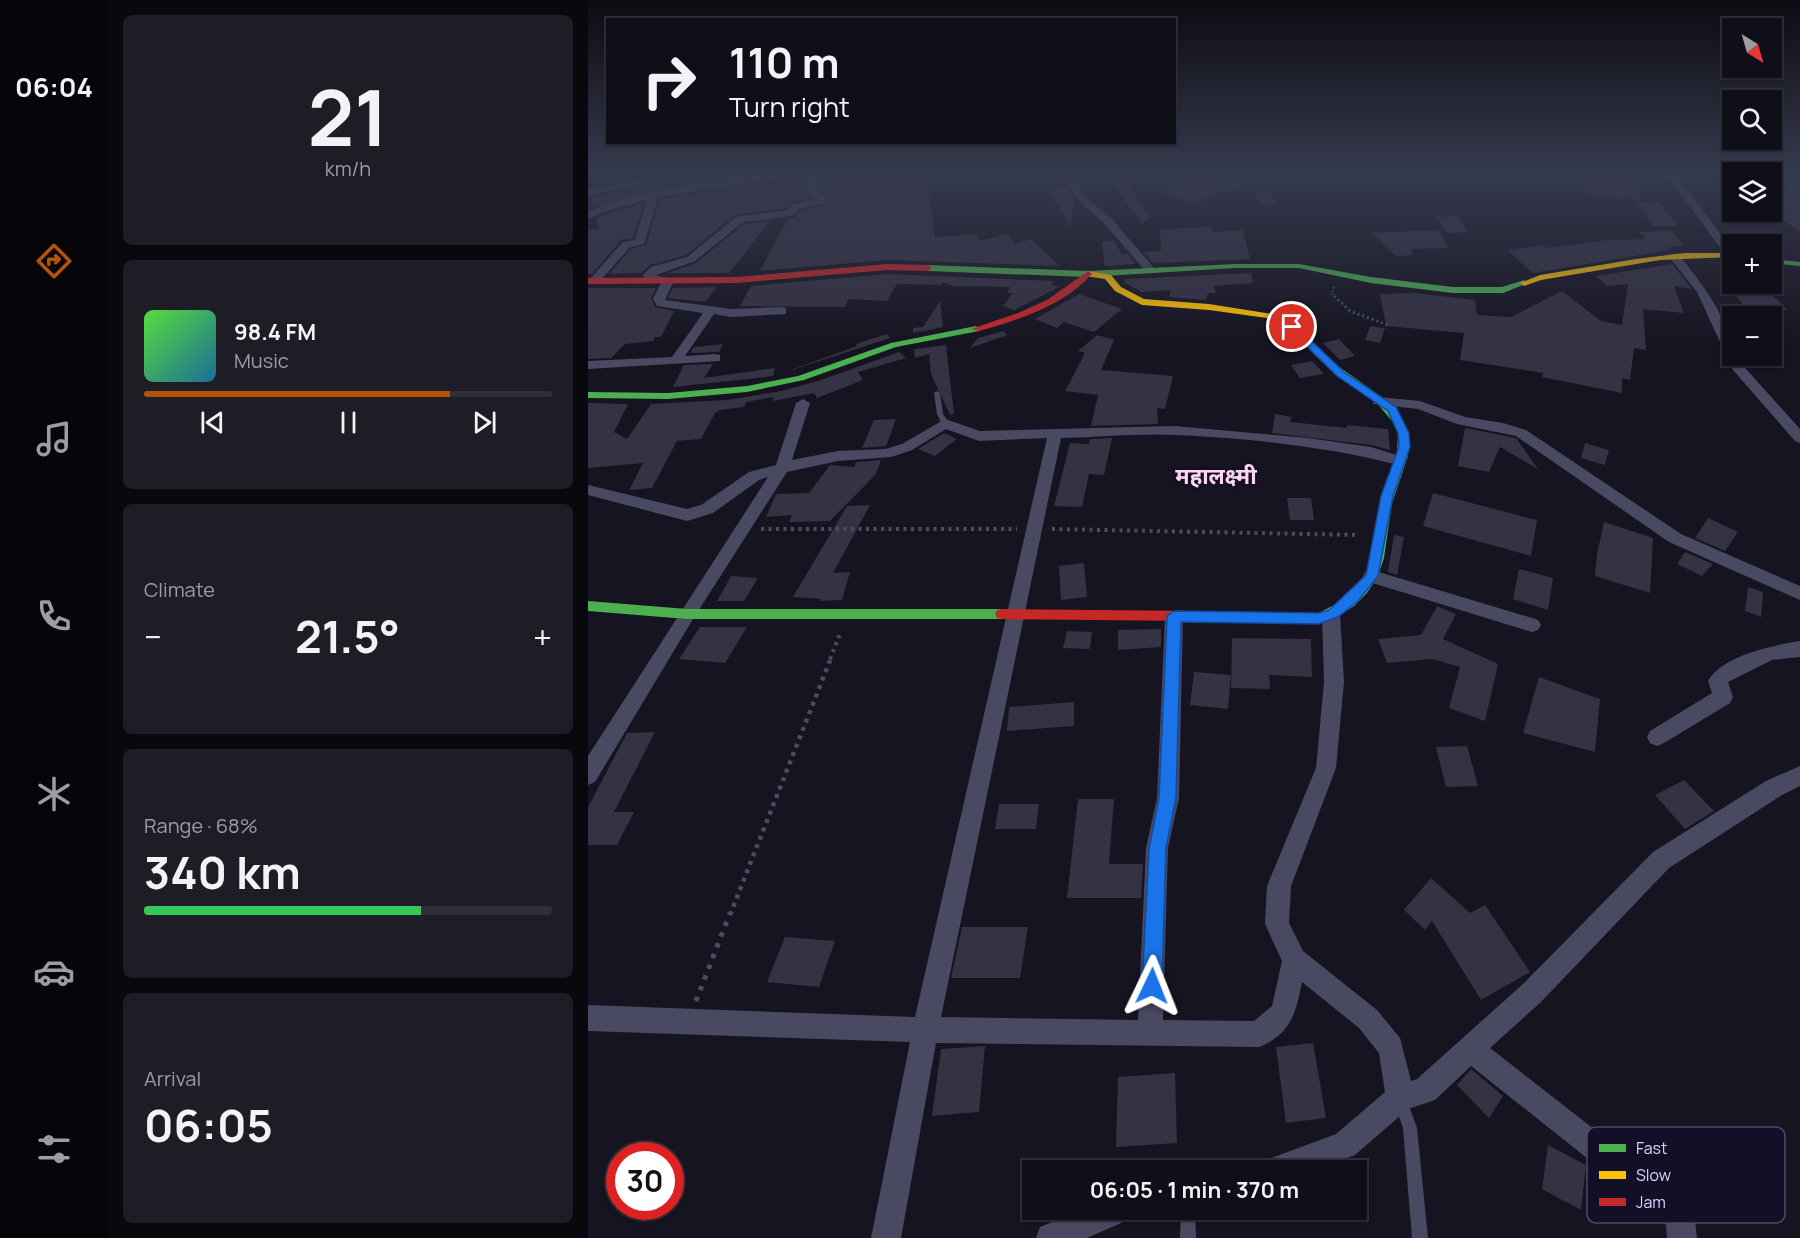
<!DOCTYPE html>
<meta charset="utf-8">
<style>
body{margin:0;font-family:Manrope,"Noto Sans Devanagari",sans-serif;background:#1e1d26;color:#f1f3f6;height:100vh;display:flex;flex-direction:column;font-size:22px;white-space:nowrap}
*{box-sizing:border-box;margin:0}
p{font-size:20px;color:#9c9ca2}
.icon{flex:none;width:33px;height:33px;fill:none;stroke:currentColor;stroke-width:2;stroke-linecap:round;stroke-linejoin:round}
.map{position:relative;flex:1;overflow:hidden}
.details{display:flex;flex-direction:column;gap:15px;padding:15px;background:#09080e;width:480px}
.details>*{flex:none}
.hud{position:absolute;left:18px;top:18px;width:570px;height:126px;border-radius:0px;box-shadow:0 2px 4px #0004,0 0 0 2px #302f38;background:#100f19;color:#f1f3f6;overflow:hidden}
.needle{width:39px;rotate:143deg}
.buttons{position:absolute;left:1134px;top:18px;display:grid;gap:12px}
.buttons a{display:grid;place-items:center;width:60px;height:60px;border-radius:0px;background:#100f19;box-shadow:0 2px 4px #0004,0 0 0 2px #302f38;font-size:30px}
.speed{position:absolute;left:18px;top:1142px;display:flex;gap:12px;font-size:30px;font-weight:700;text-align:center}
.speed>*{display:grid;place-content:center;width:78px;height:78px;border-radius:50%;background:#100f19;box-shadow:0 2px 4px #0004,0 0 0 2px #302f38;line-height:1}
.speed .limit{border:9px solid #d22;background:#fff;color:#111}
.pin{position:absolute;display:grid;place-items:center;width:51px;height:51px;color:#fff;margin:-26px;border:3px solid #fff;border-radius:50%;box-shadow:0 2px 6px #0007}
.me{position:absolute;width:66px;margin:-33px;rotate:2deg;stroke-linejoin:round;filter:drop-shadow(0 0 4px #0008)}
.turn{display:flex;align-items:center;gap:21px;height:126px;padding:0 24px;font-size:27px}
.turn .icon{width:78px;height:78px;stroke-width:2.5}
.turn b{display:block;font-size:42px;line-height:51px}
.big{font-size:45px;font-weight:700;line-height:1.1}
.details .card{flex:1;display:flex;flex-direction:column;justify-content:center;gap:9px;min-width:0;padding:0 21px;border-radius:9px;background:#1e1d26}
.details .dial{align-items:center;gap:0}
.dial b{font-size:78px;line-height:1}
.song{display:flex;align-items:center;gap:18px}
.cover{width:72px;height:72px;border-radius:9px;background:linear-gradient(135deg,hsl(110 70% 55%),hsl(200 70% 35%))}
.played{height:6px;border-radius:3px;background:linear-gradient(90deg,#b45309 75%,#302f38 75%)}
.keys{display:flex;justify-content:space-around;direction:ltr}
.heat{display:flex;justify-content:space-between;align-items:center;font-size:33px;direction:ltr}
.charge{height:9px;border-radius:4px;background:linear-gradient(90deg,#34c759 68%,#302f38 0)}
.trip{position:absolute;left:434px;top:1160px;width:345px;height:60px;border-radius:0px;background:#100f19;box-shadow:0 2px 4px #0004,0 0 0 2px #302f38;font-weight:700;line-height:60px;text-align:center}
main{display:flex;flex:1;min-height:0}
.tab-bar{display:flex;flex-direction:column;width:108px;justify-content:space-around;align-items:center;background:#06060a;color:#9c9ca2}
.tab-bar .icon{width:42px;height:42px}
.tab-bar .current{color:#b45309}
.tab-bar b{font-size:27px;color:#f1f3f6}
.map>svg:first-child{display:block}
</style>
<main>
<nav class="tab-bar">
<b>06:04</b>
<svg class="icon current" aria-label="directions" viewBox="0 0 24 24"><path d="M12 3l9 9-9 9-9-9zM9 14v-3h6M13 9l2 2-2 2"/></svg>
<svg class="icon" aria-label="music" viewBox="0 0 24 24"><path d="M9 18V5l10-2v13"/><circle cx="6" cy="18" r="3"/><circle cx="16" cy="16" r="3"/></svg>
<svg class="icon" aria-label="phone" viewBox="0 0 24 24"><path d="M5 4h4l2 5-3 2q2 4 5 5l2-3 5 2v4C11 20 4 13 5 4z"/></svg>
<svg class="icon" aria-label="climate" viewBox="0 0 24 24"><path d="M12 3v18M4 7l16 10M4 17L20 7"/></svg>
<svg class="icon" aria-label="car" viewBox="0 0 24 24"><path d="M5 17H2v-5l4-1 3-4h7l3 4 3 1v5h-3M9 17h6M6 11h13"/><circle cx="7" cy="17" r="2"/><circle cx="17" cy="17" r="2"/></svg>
<svg class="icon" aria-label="filters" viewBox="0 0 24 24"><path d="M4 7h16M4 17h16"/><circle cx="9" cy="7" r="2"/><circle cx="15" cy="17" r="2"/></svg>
</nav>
<section class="details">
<div class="card dial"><b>21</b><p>km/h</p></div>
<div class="card">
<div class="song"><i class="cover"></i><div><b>98.4 FM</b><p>Music</p></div></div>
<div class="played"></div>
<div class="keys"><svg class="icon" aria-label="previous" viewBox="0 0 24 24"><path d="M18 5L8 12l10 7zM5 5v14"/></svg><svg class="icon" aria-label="pause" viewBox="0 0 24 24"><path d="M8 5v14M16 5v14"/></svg><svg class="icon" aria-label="next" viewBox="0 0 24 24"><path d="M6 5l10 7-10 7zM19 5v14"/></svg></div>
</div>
<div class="card"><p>Climate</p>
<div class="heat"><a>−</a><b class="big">21.5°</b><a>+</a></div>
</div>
<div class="card"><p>Range · 68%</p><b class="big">340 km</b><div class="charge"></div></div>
<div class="card"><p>Arrival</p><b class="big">06:05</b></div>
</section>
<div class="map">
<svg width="1212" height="1238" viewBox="0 0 1212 1238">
<rect width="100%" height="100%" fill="#161421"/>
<path fill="#343243" d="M112,171H119L120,174L143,171H188L71,188L6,207L3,198Z
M229,171H338L347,237L389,234L391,241L420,234L427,244L443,239L472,266L299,260L172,271L200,219L206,218L213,210L242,203L231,187Z
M516,171H534L562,218L554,224Z
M604,171H636L660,174L649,191L635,189L607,204L576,194Z
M1184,171H1192L1195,175L1212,179V232L1199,222L1184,221Z
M214,178L217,189L224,198L204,202L199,208L147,215L98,255L62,265L53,273L21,274L43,249L58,245L72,199Z
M995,178L1049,183L1053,200L999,194Z
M478,186L486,197L483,227L460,190Z
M682,189L688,204L672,205L667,190Z
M1048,202H1071L1090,226H1066Z
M56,203L45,238L33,240L4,274H0V230L11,229L8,218Z
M871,216L879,232L859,233L848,217Z
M182,221L141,273H80L108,263L156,224Z
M623,227L624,232L655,230L662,259L565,263L555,252L573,251L572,229Z
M850,230L861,248L822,249L825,255L808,256L783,233Z
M1084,231L1096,245L1079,248L1082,250L945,273L919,250L955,245L959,248L1020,240L1058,239L1051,232Z
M526,240L534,255L539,253L548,264L517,266L514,242Z
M1084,264L1104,289L1086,286L1096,313L1055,309L1058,350L1046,348L1042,380L1034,378V393L954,377L955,373L872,360L876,333L798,326L792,294L826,293L887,300L889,315L923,317L974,291L1013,321L1034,325L1040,284L1019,286L1008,276Z
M663,273L665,283L625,286L628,293H620L618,300L581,297L583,290L554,292L537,283L536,279Z
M299,274L466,281L463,285L471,287L426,310L415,306L425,293H419L422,287L364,286L355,282L353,285L309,284L299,301L260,299L257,307L152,306L163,286Z
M1138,284H1174L1199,310H1160Z
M129,287L117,302L80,298L85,288Z
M0,288H68L63,298L67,307L86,311L73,337H67L66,341L37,344L23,358L0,359Z
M491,294L534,309L506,332L476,322L469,328L447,319Z
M352,301L355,327L325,333V328L335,327Z
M782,326L797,328L792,343L777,340Z
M415,331L420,335L382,348L390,338Z
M299,334L302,338L189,375L269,346L268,344Z
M509,335L526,340L513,370L585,376L577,409L569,408L570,424L503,426L510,395L477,391L497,353L490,351Z
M751,339L767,356L752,360L735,343Z
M135,344L131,352L102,353L106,347Z
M358,345L366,414L362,415L343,374L341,354L327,358L326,349Z
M311,352L318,358L270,372L275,380L229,398L226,393L185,401V397L158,402L156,407L132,410L127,413L113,439L89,441L64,488L41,490L55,463L0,468V403L40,404L26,432L39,439L63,404L139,400L194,391L233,380Z
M724,361L736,374L712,378L703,365Z
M125,364L116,378L187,368L185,376L178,377L85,387L96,365Z
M687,414L704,417L702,422L759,428V425L800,429L802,450L783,445L684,433Z
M308,419L298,446L274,448L286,420Z
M877,428L928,438L950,469L912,447L901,472L870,466Z
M356,433L369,439L347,456L330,449Z
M524,438L516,475L501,474L494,507L466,506L482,443L501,444L502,439Z
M997,443L1021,450L1017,465L993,458Z
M293,460L288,474L242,521L201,522L204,515L178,517L188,494L221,493L242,465L266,467L268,462Z
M845,493L949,520L943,556L835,526Z
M699,498H723L726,520H702Z
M282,505L245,573L262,572L254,600L232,601L233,599L205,597L259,506Z
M1120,518L1150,532L1137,551L1107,538Z
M1016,522L1065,538L1062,593L1007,576L1009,554Z
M806,535L816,537L809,575L800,572Z
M1097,552L1125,564L1114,576L1089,564Z
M496,563L499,597L473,600L471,566Z
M931,569L965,578L960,610L925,599Z
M143,576L170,578L156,601H129Z
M1160,587L1175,592L1173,617L1157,611Z
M849,606L868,614L855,639L910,664L897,721L861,708L872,667L844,659L799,663L790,639L833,635Z
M112,627H159L137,663L91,659Z
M573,629V647L530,650V630Z
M479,631L504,632L502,649L475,648Z
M644,638L723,639L724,677L681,675L682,689L643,688Z
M606,672L643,675L640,709L602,705Z
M951,677L1012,699L1007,752L935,733Z
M486,702V726L419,731L421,707Z
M67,732L26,812H46L29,845H0V807L39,733Z
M879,746L890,786L858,787L848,747Z
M1096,780L1126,811L1097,829L1067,795Z
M490,799H526L521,864H555L553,898H479Z
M411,804H451L448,829H407Z
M843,878L882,913L897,905L942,972L893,1000L844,921L837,930L816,910Z
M374,927H440L432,978H363Z
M197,937L247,941L231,987L179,982Z
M725,1043L738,1118L698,1123L688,1047Z
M397,1046L391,1112L344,1116L353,1049Z
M883,1069L915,1096L901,1118L869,1085Z
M587,1073L589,1143L528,1147L530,1077Z
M960,1145L998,1165L993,1210L954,1189Z"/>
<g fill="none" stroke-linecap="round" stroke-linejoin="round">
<path stroke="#44505f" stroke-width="2" stroke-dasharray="1.5 2" stroke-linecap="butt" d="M746,287L744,294L748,298"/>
<path stroke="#44505f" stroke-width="3" stroke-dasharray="2 3" stroke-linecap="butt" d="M746,296L762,311L800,325"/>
<path stroke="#44505f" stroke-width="4" stroke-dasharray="3 4.5" stroke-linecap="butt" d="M173,529H429
M464,529L771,535
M242,659L252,634"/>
<path stroke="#44505f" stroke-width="4.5" stroke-dasharray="4 5" stroke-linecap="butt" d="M142,915L243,658"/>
<path stroke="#44505f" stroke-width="5" stroke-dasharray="4.5 7" stroke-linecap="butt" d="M108,1001L142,913"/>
<path fill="#4a4962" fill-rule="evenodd" d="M0,171H8L0,173Z
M349,391L352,393L355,414L361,423L360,425H354L349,414L346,393Z
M812,1093L817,1095L829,1128L840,1238H824L815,1128L805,1100L807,1095Z
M593,1209H607L608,1238H592Z"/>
<path fill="#4a4962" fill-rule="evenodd" d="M92,171H110L0,196V190Z
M204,171H227L229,188L240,201L238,203L212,208L204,216L155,222L107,261L68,275L86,281L77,300L143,309L194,307L198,308V314L143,317L126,314L97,356L127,354L132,355V361L0,369V361L84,357L115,313L69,306L65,299L73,283L54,276L63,267L99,257L148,217L200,210L204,204L228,199L219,189L216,175L70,197L56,244L42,247L9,284L0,283L1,280L35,242L47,240L59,200L18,211L0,219V212C50,186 146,179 204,171Z
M470,171H480L499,199L524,219L567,269V273H559L516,223L493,203Z
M664,171H726L721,174H669Z
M1076,171H1086L1144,250V258L1139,257Z
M1194,171H1212V177L1196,173Z
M1082,254H1090C1111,280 1144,320 1144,356H1151L1158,369L1212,429V443L1207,441L1145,370L1109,292L1082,258Z
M790,397L832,401L877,417L915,423L938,430L1093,534L1212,586V600L1081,542L928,436L869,424L830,409L785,404V398Z
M215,399L222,403L204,460L250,451L297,449L314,444L357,419L392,431L587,426L720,438L783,447L815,457L817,460L810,465C743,447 658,438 588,435C550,433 511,437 473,438L353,1017L550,1020L558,848L569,798L577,616L580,611H592L595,616L591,798L580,848L575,1020L666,1021L684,1006L694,961L677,924L679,886L728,768L736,682L734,614L737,609H749L752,614L756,682L748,768L703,886L701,923L715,951L789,1010L812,1038L823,1081L829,1079L935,984L1065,852L1178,781L1212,766V786L1194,795L1081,868L953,1002L902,1048L1093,1197L1107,1220L1109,1238H1079L1078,1225L1073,1217L883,1066L847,1100L820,1109L767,1155L727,1170H674L678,1160L748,1134L797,1092L791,1053L771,1028L714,982C708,1013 703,1034 671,1047L348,1043L313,1238H283L322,1042L0,1031V1005L327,1017L459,438L391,441L358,429L324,450L303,457L250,461L199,472L105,619L7,782L0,785V756L180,477L171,480L125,513L99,521L0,495V485L99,509L113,505L161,472L188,465L208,403Z
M784,570L944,618L950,620L953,625L950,630L944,632L778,581L775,576L778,571Z
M1212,641V657L1184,660L1140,682L1145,697L1142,703L1076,743L1069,746L1062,743L1059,737L1062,731L1124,693L1120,681C1133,656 1186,645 1212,641Z
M496,1209H547L542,1219L499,1238H448L452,1227Z"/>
<path fill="#4caf50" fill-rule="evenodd" d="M1184,259L1212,262V266L1184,263Z
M647,264H711L783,277L865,287H914L936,280L940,283L915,293H865L783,283L711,268H647L500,277L340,271L336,268L340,265L500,271Z
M388,326L393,329L391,331L308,347L216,380L159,392L80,399L0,398V392L80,393L159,386L210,376L303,343Z
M736,356L795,398L813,418L820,433V456L804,503L796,558L790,576L779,593L766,606L751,616L731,623L606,620L604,616L606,612L611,611L731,613L757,599L778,575L783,558L792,503L809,456L810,433L804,421L788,402L733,361V357Z
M0,601L99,609H414L419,610L421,614L419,618L414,619H99L0,611Z"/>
<path fill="#ffc107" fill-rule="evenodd" d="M1096,253H1144V257L1072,260L953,280L936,286L932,283L952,275L1048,259Z
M500,271L523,275L533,287L556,299L621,304L684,314L707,325L741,359L733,361L701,329L679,318L621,310L554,305L527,291L517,279L497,276V272Z"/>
<path fill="#c62828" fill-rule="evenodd" d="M299,264L340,265L344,268L340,271L299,270L149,283L0,284V278L149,277Z
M500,271L504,274C475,306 431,320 391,331L383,329L430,313L459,300Z
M414,609L611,611L616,612L618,616L616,620L611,621L414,619L409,618L407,614L409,610Z"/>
</g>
<linearGradient id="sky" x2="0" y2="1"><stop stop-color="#0c0b12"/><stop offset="0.5" stop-color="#363a4e"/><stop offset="1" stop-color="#363a4e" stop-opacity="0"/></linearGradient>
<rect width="1212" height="344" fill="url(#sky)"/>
<path fill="#1a73e8" stroke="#114b97" stroke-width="1.5" d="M701,325H707L756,372L808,407L821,433L822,447L805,496L790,576L771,600L750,617L730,624L593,622L588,798L578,848L574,986L571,993L564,996L557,993L554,986L561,848L571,798L579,616L586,611L730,613L741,610L778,575L793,496L811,447L810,433L800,411L749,376L701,329Z"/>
<g text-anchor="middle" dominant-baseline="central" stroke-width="5" stroke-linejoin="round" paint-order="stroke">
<g font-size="22" font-weight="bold" fill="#ffd6f0" stroke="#130f26">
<text x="628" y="476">महालक्ष्मी</text>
</g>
</g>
<rect x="999" y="1127" width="198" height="96" rx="9" fill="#130f26" stroke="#4e4a67" stroke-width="1.5"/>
<rect x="1011" y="1144" width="27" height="8" fill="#4caf50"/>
<rect x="1011" y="1171" width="27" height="8" fill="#ffc107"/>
<rect x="1011" y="1198" width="27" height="8" fill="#c62828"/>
<g font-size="16" fill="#d9d4ff">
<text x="1048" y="1154">Fast</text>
<text x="1048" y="1181">Slow</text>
<text x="1048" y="1208">Jam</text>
</g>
</svg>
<div class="buttons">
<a><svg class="needle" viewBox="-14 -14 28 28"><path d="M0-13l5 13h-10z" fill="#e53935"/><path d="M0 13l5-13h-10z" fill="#9c9ca2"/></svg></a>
<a><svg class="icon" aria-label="search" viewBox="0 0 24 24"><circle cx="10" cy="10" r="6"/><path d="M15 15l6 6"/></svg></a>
<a><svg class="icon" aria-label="layers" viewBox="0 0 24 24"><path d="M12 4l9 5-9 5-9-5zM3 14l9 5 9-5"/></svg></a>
<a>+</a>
<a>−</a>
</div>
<div class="speed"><div class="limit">30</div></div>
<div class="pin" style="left:704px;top:327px;background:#d93025"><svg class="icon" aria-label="arrive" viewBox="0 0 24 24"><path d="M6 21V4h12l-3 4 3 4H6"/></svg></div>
<svg class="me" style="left:564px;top:986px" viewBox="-20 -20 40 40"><path d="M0-17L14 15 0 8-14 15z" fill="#1a73e8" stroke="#fff" stroke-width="4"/></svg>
<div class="trip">06:05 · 1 min · 370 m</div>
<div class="hud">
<div class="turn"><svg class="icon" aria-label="right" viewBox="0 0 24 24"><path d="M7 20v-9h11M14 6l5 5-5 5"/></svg><div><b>110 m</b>Turn right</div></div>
</div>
</div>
</main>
